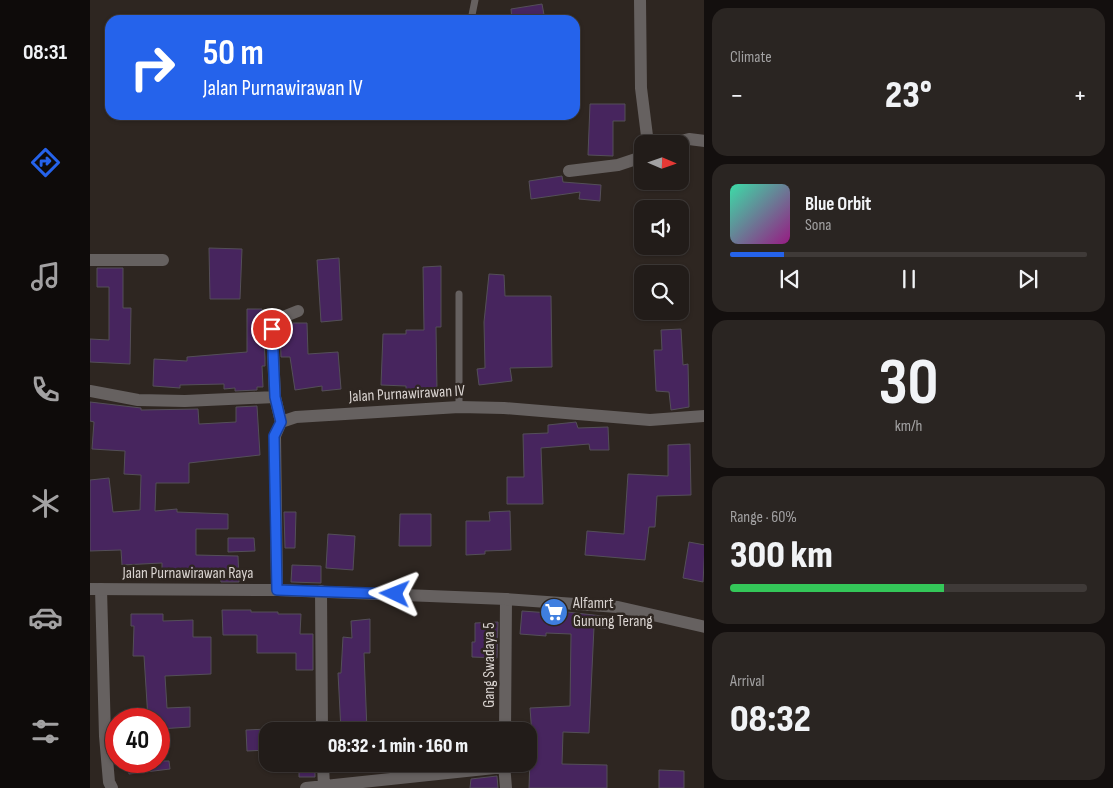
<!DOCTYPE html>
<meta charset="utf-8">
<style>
body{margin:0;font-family:"Sofia Sans Condensed",sans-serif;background:#2a2522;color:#f1f3f6;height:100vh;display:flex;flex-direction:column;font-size:19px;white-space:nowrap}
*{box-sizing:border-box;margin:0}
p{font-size:16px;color:#a2a1a2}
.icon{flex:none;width:28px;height:28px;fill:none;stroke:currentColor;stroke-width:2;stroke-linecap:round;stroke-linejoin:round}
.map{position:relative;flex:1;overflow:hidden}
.sheet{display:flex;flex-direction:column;gap:8px;padding:8px;background:#130f0e;width:409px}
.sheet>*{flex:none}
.banner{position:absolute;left:15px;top:15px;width:475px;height:105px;border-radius:15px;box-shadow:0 1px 4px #0004,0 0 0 1px #3f3a38;background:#2563eb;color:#fff;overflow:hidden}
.needle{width:32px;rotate:92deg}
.fabs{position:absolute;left:544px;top:135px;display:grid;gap:10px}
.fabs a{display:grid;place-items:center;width:55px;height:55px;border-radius:10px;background:#221c19;box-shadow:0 1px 4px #0004,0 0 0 1px #3f3a38;font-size:25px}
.speed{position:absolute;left:15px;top:708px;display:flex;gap:10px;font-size:25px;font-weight:700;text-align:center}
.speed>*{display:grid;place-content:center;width:65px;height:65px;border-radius:50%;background:#221c19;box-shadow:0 1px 4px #0004,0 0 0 1px #3f3a38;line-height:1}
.speed .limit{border:8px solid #d22;background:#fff;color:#111}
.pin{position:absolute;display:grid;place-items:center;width:42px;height:42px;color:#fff;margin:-21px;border:2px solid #fff;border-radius:50%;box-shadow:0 1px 5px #0007}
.me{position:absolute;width:55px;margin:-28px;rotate:272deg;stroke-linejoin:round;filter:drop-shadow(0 0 4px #0008)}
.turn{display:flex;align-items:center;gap:18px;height:105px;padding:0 15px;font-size:22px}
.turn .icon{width:65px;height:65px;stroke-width:2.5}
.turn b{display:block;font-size:35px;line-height:42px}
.big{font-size:38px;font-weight:800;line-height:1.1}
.sheet .widget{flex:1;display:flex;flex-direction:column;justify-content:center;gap:8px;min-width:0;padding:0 18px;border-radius:15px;background:#2a2522}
.sheet .dial{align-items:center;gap:0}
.dial b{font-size:65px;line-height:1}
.song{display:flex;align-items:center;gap:15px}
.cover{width:60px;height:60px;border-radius:8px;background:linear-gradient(135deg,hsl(160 70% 55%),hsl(310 70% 35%))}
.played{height:5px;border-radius:2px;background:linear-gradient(90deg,#2563eb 15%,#3f3a38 15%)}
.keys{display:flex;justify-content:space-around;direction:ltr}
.heat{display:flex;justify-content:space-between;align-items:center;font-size:28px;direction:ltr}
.charge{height:8px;border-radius:4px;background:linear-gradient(90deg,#34c759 60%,#3f3a38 0)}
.trip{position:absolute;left:169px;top:722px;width:278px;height:50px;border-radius:15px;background:#221c19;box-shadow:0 1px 4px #0004,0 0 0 1px #3f3a38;font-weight:800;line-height:50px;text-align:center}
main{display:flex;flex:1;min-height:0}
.dock{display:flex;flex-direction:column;width:90px;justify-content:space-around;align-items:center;background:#0e0b0a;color:#a2a1a2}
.dock .icon{width:35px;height:35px}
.dock .on{color:#2563eb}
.dock b{font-size:22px;color:#f1f3f6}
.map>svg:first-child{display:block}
</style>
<main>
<nav class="dock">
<b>08:31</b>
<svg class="icon on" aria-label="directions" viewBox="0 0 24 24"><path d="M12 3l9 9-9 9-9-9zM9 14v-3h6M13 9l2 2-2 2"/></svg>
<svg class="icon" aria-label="music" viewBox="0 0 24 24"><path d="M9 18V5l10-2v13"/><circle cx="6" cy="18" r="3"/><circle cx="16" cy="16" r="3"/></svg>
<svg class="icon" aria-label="phone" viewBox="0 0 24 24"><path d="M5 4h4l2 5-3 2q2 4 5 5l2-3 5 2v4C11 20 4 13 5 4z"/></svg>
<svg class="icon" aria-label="climate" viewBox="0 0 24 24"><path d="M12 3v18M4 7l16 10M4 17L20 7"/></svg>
<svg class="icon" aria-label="car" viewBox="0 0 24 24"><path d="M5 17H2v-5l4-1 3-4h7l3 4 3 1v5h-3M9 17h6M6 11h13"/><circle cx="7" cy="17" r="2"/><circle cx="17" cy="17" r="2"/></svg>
<svg class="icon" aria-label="filters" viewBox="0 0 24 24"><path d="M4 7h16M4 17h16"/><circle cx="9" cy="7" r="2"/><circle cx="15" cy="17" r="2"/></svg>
</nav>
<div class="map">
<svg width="615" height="788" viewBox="0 0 615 788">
<rect width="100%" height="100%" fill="#2e2621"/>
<path fill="#47255e" stroke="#544f58" d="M452,4L455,20H422L421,9Z
M500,104H535V121H523V156L498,155Z
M472,176L473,182L511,185L510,201L489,199L490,192L441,199L439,181Z
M119,248L152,249L150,299H120Z
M249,258L252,320L231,322L227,260Z
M351,266V327H346L347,390L316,391V386L291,385L293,334H316V330H334L333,267Z
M7,268H33V308H41L40,364L0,362V339L19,340V287H7Z
M399,274L414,275L415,296H461L462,367L420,368L422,381L389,385L387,369L395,368L394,322Z
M157,309H172L175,358V366H172L173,387H167V390L145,391V388L134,389V384L90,385V388L63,386L64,359L97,361V357L157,352Z
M199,323H217L218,354L248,352L251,389L232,391V386L205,390L200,357H191L190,327Z
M591,329L593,365L598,364L599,407L581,410L579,392L566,391L564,350H572L571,330Z
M0,402L51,408V410L108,409L109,424L146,422V407L167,406L170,455L99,463V483H66L65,511L87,509V512L138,514V529H106V555L148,556L149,582H131L130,577L72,576V563L32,565L31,550L0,551V480L19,478L23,512L50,510L51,475L34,474L35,451L2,449L4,422L0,421Z
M486,422L488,428L518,427L519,450H500L499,444L451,448L453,504H417V477H434L433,434L458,433V425Z
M600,444L601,495L567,496L565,527H559L555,560L495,555L497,531L534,534L538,474L578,476V445Z
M420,511L421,550L395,551V554L376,555V521H400L399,512Z
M194,512H206L205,548H195Z
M310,514H341V546H309Z
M238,534L265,536L263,570L236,568Z
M138,538H164L165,551L138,552Z
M599,542L615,545L613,582L593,578Z
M202,565L231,566V583L201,582Z
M132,610H161V612H188V614H211L210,634H223V670H206V653H167V635H133Z
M460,610L521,617L520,629L504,627L499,733L473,732L472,764L517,765V788H439L440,758H438V735H442L440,708L480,706L481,634L456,633V636L430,634L432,611L460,613Z
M41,614H73V621L103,620V637H121V674L75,676L77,708L100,707V727L69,729V719H58L54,656H43L44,626H41Z
M280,619V653H274L277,731H251L248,673H251L253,637L262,638L261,621Z
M408,622L407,658L382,657V642H385V623Z
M178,729V750L157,751L156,730Z
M37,761H79L80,769L39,774Z
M209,764H225V777H209Z
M569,770L594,771V788H569Z
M407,776L408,788H380L381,779Z"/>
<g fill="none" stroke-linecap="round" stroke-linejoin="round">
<path stroke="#666160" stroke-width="7" d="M381,20L385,0
M369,294V407"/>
<path stroke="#666160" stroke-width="12" d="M550,0L551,88L558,144
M578,144L599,139L615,141
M479,171L528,165L552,157
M0,260H73
M0,391L48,400L95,401L185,397
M191,422L185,397L182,329L183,321L208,311
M11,589L15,736L19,782L22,788
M187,590L185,436L191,422L206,417L369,407L414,408L560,420L615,416
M231,591L232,731
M415,731L416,599
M233,764L234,788
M414,764L416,788
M216,788L414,767"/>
<path stroke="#666160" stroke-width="12" d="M0,589L187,590L416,599L528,607L615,627"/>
</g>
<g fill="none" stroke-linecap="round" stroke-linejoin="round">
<g stroke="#184099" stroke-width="12">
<path id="route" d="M182,329L185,397L191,422L184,436L187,590L305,594"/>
</g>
<use href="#route" stroke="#2563eb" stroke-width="9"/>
</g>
<defs>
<g id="supermarket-disc" transform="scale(1.4375)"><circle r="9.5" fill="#3f7fe0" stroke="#2e2621"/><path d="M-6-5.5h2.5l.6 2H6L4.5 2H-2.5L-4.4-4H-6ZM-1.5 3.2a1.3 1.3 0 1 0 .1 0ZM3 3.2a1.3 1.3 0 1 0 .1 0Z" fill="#fff"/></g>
</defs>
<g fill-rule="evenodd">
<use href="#supermarket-disc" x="464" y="612"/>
</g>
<g text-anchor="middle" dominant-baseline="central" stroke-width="5" stroke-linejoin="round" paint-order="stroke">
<g font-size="16" fill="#d9d3d0" stroke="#2e2621">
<text transform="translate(317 394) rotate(-3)">Jalan Purnawirawan IV</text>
<text x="98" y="573">Jalan Purnawirawan Raya</text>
<text transform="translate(399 665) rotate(-90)">Gang Swadaya 5</text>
</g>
<g font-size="16" fill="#d9d3d0" stroke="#2e2621" text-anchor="start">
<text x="483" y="603">Alfamrt<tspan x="483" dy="18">Gunung Terang</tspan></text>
</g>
</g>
</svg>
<div class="fabs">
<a><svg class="needle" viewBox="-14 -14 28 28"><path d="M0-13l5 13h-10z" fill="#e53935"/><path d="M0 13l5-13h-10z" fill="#a2a1a2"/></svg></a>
<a><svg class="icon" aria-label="sound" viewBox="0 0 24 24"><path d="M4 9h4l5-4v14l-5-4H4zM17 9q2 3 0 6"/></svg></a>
<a><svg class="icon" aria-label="search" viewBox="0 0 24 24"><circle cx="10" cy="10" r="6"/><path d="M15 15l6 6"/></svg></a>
</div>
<div class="speed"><div class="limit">40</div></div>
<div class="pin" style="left:182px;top:329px;background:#d93025"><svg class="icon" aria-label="arrive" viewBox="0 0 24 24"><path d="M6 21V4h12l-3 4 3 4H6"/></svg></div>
<svg class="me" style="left:305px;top:594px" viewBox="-20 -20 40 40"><path d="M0-17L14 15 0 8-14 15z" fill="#2563eb" stroke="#fff" stroke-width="4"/></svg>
<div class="trip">08:32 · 1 min · 160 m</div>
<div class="banner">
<div class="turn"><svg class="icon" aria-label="right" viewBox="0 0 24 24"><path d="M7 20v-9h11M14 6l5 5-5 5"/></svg><div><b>50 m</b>Jalan Purnawirawan IV</div></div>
</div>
</div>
<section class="sheet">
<div class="widget"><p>Climate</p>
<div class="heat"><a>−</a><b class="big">23°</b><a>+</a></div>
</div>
<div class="widget">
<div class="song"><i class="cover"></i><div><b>Blue Orbit</b><p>Sona</p></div></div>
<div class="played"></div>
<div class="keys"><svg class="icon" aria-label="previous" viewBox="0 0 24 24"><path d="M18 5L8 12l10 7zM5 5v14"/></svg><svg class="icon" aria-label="pause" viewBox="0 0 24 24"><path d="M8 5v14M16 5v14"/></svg><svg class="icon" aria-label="next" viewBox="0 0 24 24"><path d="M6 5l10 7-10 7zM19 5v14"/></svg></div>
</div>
<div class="widget dial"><b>30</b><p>km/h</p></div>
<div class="widget"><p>Range · 60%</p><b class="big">300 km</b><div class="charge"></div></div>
<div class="widget"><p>Arrival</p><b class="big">08:32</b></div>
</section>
</main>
